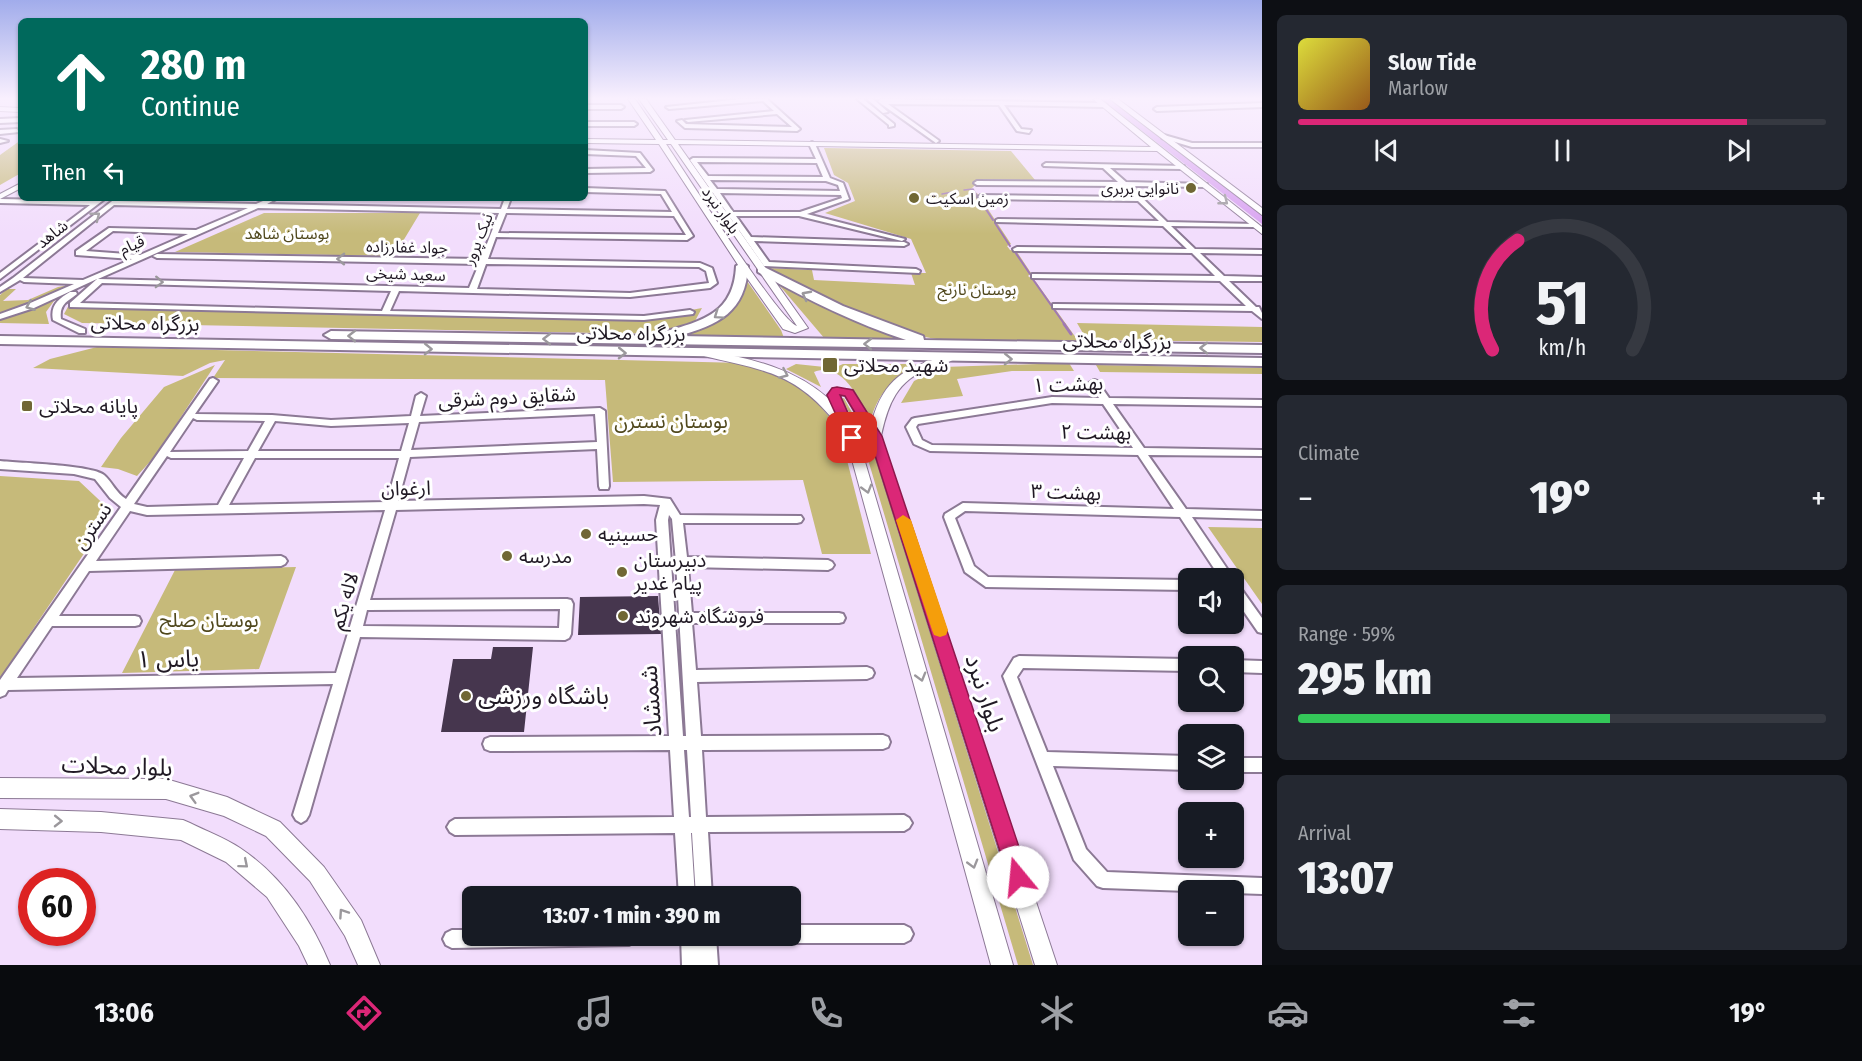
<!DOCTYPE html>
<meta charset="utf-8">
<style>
body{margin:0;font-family:"Fira Sans Condensed","Noto Sans Arabic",sans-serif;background:#242831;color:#f1f3f6;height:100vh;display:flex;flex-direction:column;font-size:22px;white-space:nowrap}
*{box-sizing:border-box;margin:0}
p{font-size:20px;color:#9ea1a6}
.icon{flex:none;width:33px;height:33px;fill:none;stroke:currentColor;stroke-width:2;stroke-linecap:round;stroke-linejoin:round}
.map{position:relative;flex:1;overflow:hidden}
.panel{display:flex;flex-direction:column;gap:15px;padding:15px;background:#0d0f14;width:600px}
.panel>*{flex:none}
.top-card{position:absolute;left:18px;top:18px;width:570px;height:183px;border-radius:9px;box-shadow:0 2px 4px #0004;background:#00695c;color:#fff;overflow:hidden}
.tools{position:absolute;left:1178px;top:568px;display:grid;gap:12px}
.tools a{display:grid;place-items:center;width:66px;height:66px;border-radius:9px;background:#171b24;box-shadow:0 2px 4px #0004;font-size:30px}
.speed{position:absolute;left:18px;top:868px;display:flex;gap:12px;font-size:30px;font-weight:700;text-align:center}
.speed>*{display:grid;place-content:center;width:78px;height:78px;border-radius:50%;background:#171b24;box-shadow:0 2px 4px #0004;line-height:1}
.speed .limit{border:9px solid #d22;background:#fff;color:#111}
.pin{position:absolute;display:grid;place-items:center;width:51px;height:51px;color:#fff;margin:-26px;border-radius:12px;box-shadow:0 3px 9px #0006}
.me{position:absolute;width:66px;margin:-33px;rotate:343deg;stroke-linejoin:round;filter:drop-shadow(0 0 4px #0008)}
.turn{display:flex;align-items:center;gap:21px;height:126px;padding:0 24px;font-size:27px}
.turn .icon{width:78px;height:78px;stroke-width:2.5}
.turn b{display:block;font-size:42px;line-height:51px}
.then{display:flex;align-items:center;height:57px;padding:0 24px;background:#0003;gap:12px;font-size:22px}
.big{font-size:45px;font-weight:800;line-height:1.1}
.panel .card{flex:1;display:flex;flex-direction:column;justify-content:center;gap:9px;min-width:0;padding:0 21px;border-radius:9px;background:#242831}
.panel .dial{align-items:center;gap:0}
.dial svg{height:156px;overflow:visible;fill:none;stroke:#363941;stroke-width:7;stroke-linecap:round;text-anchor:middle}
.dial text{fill:#f1f3f6;stroke:none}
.song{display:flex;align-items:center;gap:18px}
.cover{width:72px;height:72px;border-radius:9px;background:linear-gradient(135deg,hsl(60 70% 55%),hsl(30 70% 35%))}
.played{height:6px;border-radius:3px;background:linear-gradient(90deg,#db2777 85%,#363941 85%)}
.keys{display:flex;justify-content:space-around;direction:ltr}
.heat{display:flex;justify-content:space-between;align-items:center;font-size:33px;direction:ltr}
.charge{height:9px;border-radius:4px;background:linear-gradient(90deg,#34c759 59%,#363941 0)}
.trip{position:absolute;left:462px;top:886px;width:339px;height:60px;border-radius:9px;background:#171b24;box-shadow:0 2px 4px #0004;font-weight:800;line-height:60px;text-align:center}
.tabs{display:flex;height:96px;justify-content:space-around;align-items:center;background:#090b0e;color:#9ea1a6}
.tabs .icon{width:42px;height:42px}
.tabs .active{color:#db2777}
.tabs b{font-size:27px;color:#f1f3f6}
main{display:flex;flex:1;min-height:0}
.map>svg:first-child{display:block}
</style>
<main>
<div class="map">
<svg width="1262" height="965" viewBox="0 0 1262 965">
<rect width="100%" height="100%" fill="#f2ddfc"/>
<path fill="#c6ba7a" d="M21,140V173L0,185V155Z
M824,148L1011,151L1035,180L981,179L971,189L978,194L1011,244L1007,246L1010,250L1017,252L1031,273L1028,276L1036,282L1079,342C1035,341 989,344 945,340C892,335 811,299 767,268L812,270L814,280L915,285L911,273H926L911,239L825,213L855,201L848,183L834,175Z
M264,213H420L394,256L175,252Z
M774,279C815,309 867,323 915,340L825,339Z
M747,281L781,330L784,338L675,337C704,329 743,317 747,281Z
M69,285L25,305L0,314V295L7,289H16L3,301L28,300L58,287Z
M65,295L54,301L46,312L49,324L0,323V320L25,312Z
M70,303L658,316L702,308L695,321L654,334L82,323L64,314Z
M1077,323L1262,327V342L1087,340Z
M97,347L743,363L782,376L812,396L839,429L871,554H822L803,480L613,482L605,380L213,378L225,360L210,363L183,376L33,368L50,359Z
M1069,363L1074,371H1012L957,379L963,396L901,403L914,381L943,367Z
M796,364L834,368L843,364H916C893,381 879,391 871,419C859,399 842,361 814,372L821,387L786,369Z
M215,365L156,455L137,476L118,469L101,467L121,438L164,387Z
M1096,365L1262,368V374L1100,372Z
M844,398L874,452L1033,965H1018L861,436L842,399Z
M0,476L79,481L112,512L0,678Z
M1208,527L1262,528V604Z
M296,567L259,669L122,673L175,570Z"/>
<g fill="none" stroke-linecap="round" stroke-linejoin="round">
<path stroke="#a078b3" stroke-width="1.5" d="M964,190L973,189L979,199
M942,194L958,191
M933,195L936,194"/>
<path stroke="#a078b3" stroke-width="2" d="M978,197L993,220
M995,223L1010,246
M1013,249L1030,274
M1032,278L1065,325"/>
<path stroke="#a078b3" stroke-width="3" d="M1064,324L1071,334"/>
<path fill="#d7a0f0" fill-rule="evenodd" d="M1101,99H1111L1262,215V224Z"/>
</g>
<path fill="#46364e" d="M658,596L661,634L578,635L580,597Z
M493,647H533L524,732H441L453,659H491Z"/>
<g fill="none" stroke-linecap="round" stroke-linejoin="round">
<g stroke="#8c7995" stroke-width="4">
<path id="minor" d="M741,99H767L800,129L797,131L685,128L677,121L682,120L686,124L792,127L777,114L688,122L685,120L774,111L763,101L669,109L666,107Z
M857,99H863L894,124V126L889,127V125Z
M867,99H873L888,112L883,113Z
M881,99L1104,103L1107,105L1104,107L1004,105L1021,129L1031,130L1029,133L1017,131L999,105L888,104L938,140L939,141L936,143L880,103L878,101Z
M1262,103V107L1157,111L1154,109L1157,107Z
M585,105H621L624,107L621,109H585Z
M21,118V122L0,123V119Z
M585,122H634L637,124L634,126H585Z
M17,129L19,132L0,134V130Z
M1164,135L1192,143H1262V147H1192L1162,138V136Z
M0,139L8,141L0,143Z
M812,142L815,144L830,178L843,183L849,199L807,214L905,239L902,241L799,216H736L751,237L904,242L908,244L904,246L754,241L769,262L916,269L920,271L919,273L764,266L690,160L693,158L816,159L809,144ZM697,162L817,163L823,177L708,176ZM710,180L826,181L838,185L840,191L717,189ZM720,193L841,195L842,198L800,212H733Z
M585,150L640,153L653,170L650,172L585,173V169L646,168L636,156L585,154Z
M1046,163L1184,166V168L1182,169L1110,168L1126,182L1207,184V186L1205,187L1130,186L1167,222L1256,224L1257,225L1254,227L1171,226L1195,249L1262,250V254L1200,253L1224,276L1262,277V281H1229L1256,307H1259L1262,313V319L1252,311L1053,308V304H1056L1246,306L1220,281L1032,278V274H1035L1215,276L1192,253L1014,251L1013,249L1017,247L1187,249L1163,226L996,222V220L998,219L1159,221L1138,201L981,199L978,197L981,195L1134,197L1122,186L977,185L974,183L977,181L1118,182L1103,168L1044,166L1043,165Z
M585,188L665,191L693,236L687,240L496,237L488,259L700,263L712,268L717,283L710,288L630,297L399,291L390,311L644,316L690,310L694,312L693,314L644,320L70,307V303L97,279L34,308L0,319V314L28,304L74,284L24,282L20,280L0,292V287L13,278L116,198L118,199V201L256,204L270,198H278L267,204L501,209L505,198H511L507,209L672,212L661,194L585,192ZM114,205L248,208L196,230L109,228L76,251V255L132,259L83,280L23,278ZM258,208L499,213L481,259L157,254L153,256L157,258L479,264L469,288L98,279ZM506,213L674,216L686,235L498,233ZM113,231L188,234L140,255L86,251ZM486,264L699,267L706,271L709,283L630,293L477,289ZM102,283L391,291L382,311L80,303Z
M99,198H106L0,279V273L90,205L0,203V199L95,201Z
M70,292H76L77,294C67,302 59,304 61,319L85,329V333H79L53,320C50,306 58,299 70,292Z
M213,378L218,381L195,414L272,415L331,420L411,416L416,396L421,393L426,396L420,416L600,408L605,411L609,486L608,489H600L599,486L597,449L410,457L398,501L644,496L670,499L680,515L801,516L803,519L801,522L797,523H683L687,557L828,560L832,562L834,565L832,568L828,570L688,567L692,613H839L843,614L845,618L843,622L839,623H692L696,670L867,667L872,669L874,673L872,677L867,679L697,682L701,736L883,735L888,737L890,742L888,747L883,749L702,750L706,817L904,815L909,818L912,823L909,828L904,831L708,832L712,897H696L692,833H691L695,897H679L675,833L455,835L450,832L447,827L450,822L455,819L674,817L670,750L490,751L485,749L483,744L485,739L490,737L669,736L656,520L660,505L644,504L396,510L370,600L567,599L571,600L573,604L571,634L569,638L565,640L360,637L309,815L306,820L301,823L296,820L293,815L333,684L8,690L5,695L0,697V680L121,507L110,498L95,479L74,474L0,469V461C19,463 92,465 104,475C112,482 116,493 126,499L210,379ZM595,414L597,442L411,450L419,422ZM193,418L197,420L265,421L248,451L170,452ZM275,421L331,426L409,423L401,451H258ZM167,456L171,458H244L218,505L147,507L134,504ZM255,458H399L387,502L229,505ZM385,510L336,673L17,678L52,626H135L139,625L141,621L139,617L135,616H59L89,571L281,566L285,564L287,561L285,558L281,556L96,561L130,511L147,515ZM669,515L672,519L676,562L686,736H683L668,520ZM560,609L559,628L363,626L367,610ZM684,750H687L691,817H689Z
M1094,380L1097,381L1109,398L1262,400V406L1113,404L1144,448L1262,450V456L1148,455L1186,509L1262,511V519L1192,517L1232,576L1234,579L1233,581V579H1221L1180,517L965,511L955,518L974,566L988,577L1188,580V590L986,587L965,572L944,517L945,514L963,503L1174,509L1138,455L930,451L914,444L906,427L912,419L915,418L1052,397L1099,398L1089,383ZM1052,403L1103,404L1133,448L932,445L922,440L916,427L918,424Z
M1233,581L1237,583L1262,618V633L1258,632L1233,596Z
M1019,656L1188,659V671L1023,668L1017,677L1047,752L1188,756V770L1053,766L1086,849L1107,872L1262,878V894L1233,893V891H1188L1103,888L1097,886L1074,860L1003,676L1014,658Z
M1233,660L1262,661V673L1233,672Z
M1233,758H1262V772H1233Z
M790,925H904L910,928L913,934L910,940L904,943H790L784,940L782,936H790Z
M452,930H472V936H638L635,942L629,945L452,948L446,945L443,939L446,933Z
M681,936H716L718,965H700L699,938L700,965H682Z"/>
</g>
<g stroke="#8c7995" stroke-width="2">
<path id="major" d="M628,99H635L663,140H668L639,99H646L675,140L1151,147L1093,99H1100L1262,227V234L1157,151L678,144L808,328L795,333L783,329L742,271L659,144L585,143V139L656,140ZM666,144H671L797,326C780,322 683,169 666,144Z
M1110,99H1118L1262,208V215Z
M0,107L21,108V112L0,111Z
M21,183V188L0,199V194Z
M708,351C753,359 794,368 829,399L827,395L833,388L853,390L872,421C884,379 905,367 946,356L950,355L956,358C949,363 938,365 930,368C897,380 888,404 881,436L1057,965H1035L869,436L845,396L840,395L858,438L1013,965H991L846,438L839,423L835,422C795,372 762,370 704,356L702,354Z
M0,778L166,779L227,797L280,822L324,867L361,920L380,965H358L345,936L310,881L266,836L224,816L166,799L0,798Z
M0,809L101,812L183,820L190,823C206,831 225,838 240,848C282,876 311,919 330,965H308L299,946L267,897L226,862L181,840L101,832L0,829Z"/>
</g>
<g stroke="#8c7995" stroke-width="4">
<path id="highway" d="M742,263L748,266C746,312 718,325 678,336L906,340C854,323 806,299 758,272V268L762,266L843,306L923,336L924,340L1262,345V353L331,339L324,335L331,331L662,336L663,332C703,321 734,313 736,266Z
M0,336L1262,358V366L0,344Z"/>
</g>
<use href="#minor" fill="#fff" fill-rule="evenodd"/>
<use href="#major" fill="#fff" fill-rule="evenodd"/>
<use href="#highway" fill="#fff" fill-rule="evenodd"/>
</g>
<defs><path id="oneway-chevron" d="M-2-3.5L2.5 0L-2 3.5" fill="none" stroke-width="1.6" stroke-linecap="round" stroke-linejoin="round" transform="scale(1.5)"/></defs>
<g stroke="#9b989c">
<use href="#oneway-chevron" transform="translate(1224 201) rotate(38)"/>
<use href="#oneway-chevron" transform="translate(96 216) rotate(-38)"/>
<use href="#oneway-chevron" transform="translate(341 259) rotate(-179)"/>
<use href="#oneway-chevron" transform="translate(159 282) rotate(2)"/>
<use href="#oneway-chevron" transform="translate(806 295) rotate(-152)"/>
<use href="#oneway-chevron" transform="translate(30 306) rotate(158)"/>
<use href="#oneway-chevron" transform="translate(718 315) rotate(145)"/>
<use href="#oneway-chevron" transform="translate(352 336) rotate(-179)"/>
<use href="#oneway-chevron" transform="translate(547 339) rotate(-179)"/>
<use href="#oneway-chevron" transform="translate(868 344) rotate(-179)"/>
<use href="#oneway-chevron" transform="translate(1204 348) rotate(-180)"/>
<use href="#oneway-chevron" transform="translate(428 349) rotate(1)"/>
<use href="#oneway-chevron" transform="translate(622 353) rotate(1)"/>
<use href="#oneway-chevron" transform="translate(1008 359) rotate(1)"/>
<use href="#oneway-chevron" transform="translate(784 374) rotate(24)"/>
<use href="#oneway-chevron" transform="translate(867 489) rotate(74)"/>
<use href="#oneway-chevron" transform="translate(921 677) rotate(74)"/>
<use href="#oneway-chevron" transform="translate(194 797) rotate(-164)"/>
<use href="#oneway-chevron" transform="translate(58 821) rotate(1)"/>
<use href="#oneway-chevron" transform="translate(244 864) rotate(40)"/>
<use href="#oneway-chevron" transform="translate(973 864) rotate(74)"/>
<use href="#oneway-chevron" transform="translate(343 913) rotate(-124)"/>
</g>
<linearGradient id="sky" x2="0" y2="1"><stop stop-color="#a1aceb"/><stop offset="0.42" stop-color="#f9f0fe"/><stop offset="1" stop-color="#f9f0fe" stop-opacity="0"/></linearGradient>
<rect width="1262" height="234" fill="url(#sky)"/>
<path fill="#db2777" stroke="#8e194d" stroke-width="1.5" d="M837,387L853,390L882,436L1029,877L1026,885L1018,888L1011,885L1008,877L869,436L845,396L840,395L859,438L852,442L848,441L827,395L832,388Z"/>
<path fill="#f59e0b" d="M903,515L911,520L948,630L946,635L940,637L934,635L932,630L896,520Z"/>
<g fill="#706734" stroke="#fff" stroke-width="2">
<circle cx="1191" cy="188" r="6"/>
<circle cx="914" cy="198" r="6"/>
<rect x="822" y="357" width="16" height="16" rx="3"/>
<rect x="21" y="400" width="12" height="12" rx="3"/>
<circle cx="586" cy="534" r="6"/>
<circle cx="507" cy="556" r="6"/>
<circle cx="622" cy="572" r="6"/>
<circle cx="623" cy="616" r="6"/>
<circle cx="466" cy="696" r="6"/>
</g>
<g text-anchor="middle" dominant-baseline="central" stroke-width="6" stroke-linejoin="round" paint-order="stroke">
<g font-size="16" fill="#201924" stroke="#fff" text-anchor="end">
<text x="1179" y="188">نانوایی بربری</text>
<text x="926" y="198" text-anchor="start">زمین اسکیت</text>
</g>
<g font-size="16" fill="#201924" stroke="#fff">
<text transform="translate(721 210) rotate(55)">بلوار نبرد</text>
<text transform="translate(52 234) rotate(-38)">شاهد</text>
<text transform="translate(478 239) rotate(-68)">نیک پرور</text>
<text transform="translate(132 245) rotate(-24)">قیام</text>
<text transform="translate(407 247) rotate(1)">جواد غفارزاده</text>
<text transform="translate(406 274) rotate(2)">سعید شیخی</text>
</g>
<g font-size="16" fill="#50481d" stroke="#fff">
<text x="287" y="233">بوستان شاهد</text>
<text x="977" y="289">بوستان نارنج</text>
</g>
<g font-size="20" fill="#201924" stroke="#fff">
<text transform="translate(145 323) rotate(1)">بزرگراه محلاتی</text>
<text transform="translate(631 333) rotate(1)">بزرگراه محلاتی</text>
<text transform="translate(1117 341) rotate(1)">بزرگراه محلاتی</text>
<text transform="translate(1068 384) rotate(-2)">بهشت ۱</text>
<text transform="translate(507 397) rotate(-3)">شقایق دوم شرقی</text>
<text transform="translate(1096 432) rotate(1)">بهشت ۲</text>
<text transform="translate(406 488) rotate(-1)">ارغوان</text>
<text transform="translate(1066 492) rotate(2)">بهشت ۳</text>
<text transform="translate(92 526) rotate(-55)">نسترن</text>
<text transform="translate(344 601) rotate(-74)">لاله یکم</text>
</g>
<g font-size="20" fill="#201924" stroke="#fff" text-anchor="start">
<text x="844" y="365">شهید محلاتی</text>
<text x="39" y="406">پایانه محلاتی</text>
<text x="598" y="534">حسینیه</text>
<text x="519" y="556">مدرسه</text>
<text x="634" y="560">دبیرستان<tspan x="634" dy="23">پیام غدیر</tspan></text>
<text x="635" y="616">فروشگاه شهروند</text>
</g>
<g font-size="20" fill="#50481d" stroke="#fff">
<text x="671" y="421">بوستان نسترن</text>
<text x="209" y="620">بوستان صلح</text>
</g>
<g font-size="24" fill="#201924" stroke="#fff">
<text transform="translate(168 659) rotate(-1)">یاس ۱</text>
<text transform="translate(985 693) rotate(72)">بلوار نبرد</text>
<text transform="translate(651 701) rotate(-94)">شمشاد</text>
<text transform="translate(117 766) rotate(2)">بلوار محلات</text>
</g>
<g font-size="24" fill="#201924" stroke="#fff" text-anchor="start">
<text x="478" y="696">باشگاه ورزشی</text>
</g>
</g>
</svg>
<div class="tools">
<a><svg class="icon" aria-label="sound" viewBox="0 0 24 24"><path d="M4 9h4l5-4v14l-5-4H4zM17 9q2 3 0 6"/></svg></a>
<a><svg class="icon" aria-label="search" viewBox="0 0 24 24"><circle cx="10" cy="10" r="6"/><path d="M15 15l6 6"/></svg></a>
<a><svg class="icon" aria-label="layers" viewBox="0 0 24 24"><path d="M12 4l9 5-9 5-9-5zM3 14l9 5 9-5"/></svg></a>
<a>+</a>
<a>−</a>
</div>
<div class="speed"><div class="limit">60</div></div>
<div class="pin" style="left:852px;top:438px;background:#d93025"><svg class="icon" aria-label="arrive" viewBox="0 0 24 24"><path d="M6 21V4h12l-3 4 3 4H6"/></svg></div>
<svg class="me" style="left:1018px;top:877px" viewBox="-20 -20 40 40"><circle r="19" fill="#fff"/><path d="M0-13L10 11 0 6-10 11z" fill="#db2777"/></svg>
<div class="trip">13:07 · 1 min · 390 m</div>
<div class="top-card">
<div class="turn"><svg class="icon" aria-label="ahead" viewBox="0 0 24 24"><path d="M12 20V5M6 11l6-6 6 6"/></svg><div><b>280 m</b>Continue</div></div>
<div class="then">Then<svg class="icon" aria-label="left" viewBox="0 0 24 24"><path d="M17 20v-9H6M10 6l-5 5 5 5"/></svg></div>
</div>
</div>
<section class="panel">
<div class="card">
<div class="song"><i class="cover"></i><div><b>Slow Tide</b><p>Marlow</p></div></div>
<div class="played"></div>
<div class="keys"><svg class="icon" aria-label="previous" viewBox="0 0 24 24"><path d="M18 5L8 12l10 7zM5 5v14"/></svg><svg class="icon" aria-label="pause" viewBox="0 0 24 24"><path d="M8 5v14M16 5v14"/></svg><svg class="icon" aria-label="next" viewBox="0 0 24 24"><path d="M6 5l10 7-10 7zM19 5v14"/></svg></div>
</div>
<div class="card dial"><svg viewBox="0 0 100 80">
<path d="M14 69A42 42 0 1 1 86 69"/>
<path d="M14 69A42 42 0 0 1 27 13" stroke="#db2777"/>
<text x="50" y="56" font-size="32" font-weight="700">51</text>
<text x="50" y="72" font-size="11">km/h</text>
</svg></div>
<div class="card"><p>Climate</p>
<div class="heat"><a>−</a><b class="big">19°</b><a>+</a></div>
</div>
<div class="card"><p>Range · 59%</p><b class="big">295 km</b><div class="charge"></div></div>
<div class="card"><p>Arrival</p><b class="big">13:07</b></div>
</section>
</main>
<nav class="tabs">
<b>13:06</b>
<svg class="icon active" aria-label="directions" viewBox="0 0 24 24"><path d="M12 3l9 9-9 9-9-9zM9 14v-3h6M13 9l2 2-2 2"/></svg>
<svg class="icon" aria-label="music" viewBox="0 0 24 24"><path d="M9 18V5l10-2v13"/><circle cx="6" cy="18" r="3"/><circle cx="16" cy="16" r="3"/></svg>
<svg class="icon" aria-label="phone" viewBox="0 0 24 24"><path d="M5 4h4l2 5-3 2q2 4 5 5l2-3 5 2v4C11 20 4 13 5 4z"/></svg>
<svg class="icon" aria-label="climate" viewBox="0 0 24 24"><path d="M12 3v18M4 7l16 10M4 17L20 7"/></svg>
<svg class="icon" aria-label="car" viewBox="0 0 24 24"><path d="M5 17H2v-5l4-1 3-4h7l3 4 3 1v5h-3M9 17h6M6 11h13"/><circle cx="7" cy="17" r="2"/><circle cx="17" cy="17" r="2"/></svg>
<svg class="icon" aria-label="filters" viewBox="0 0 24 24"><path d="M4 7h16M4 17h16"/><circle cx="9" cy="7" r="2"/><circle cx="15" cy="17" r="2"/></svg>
<b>19°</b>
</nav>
